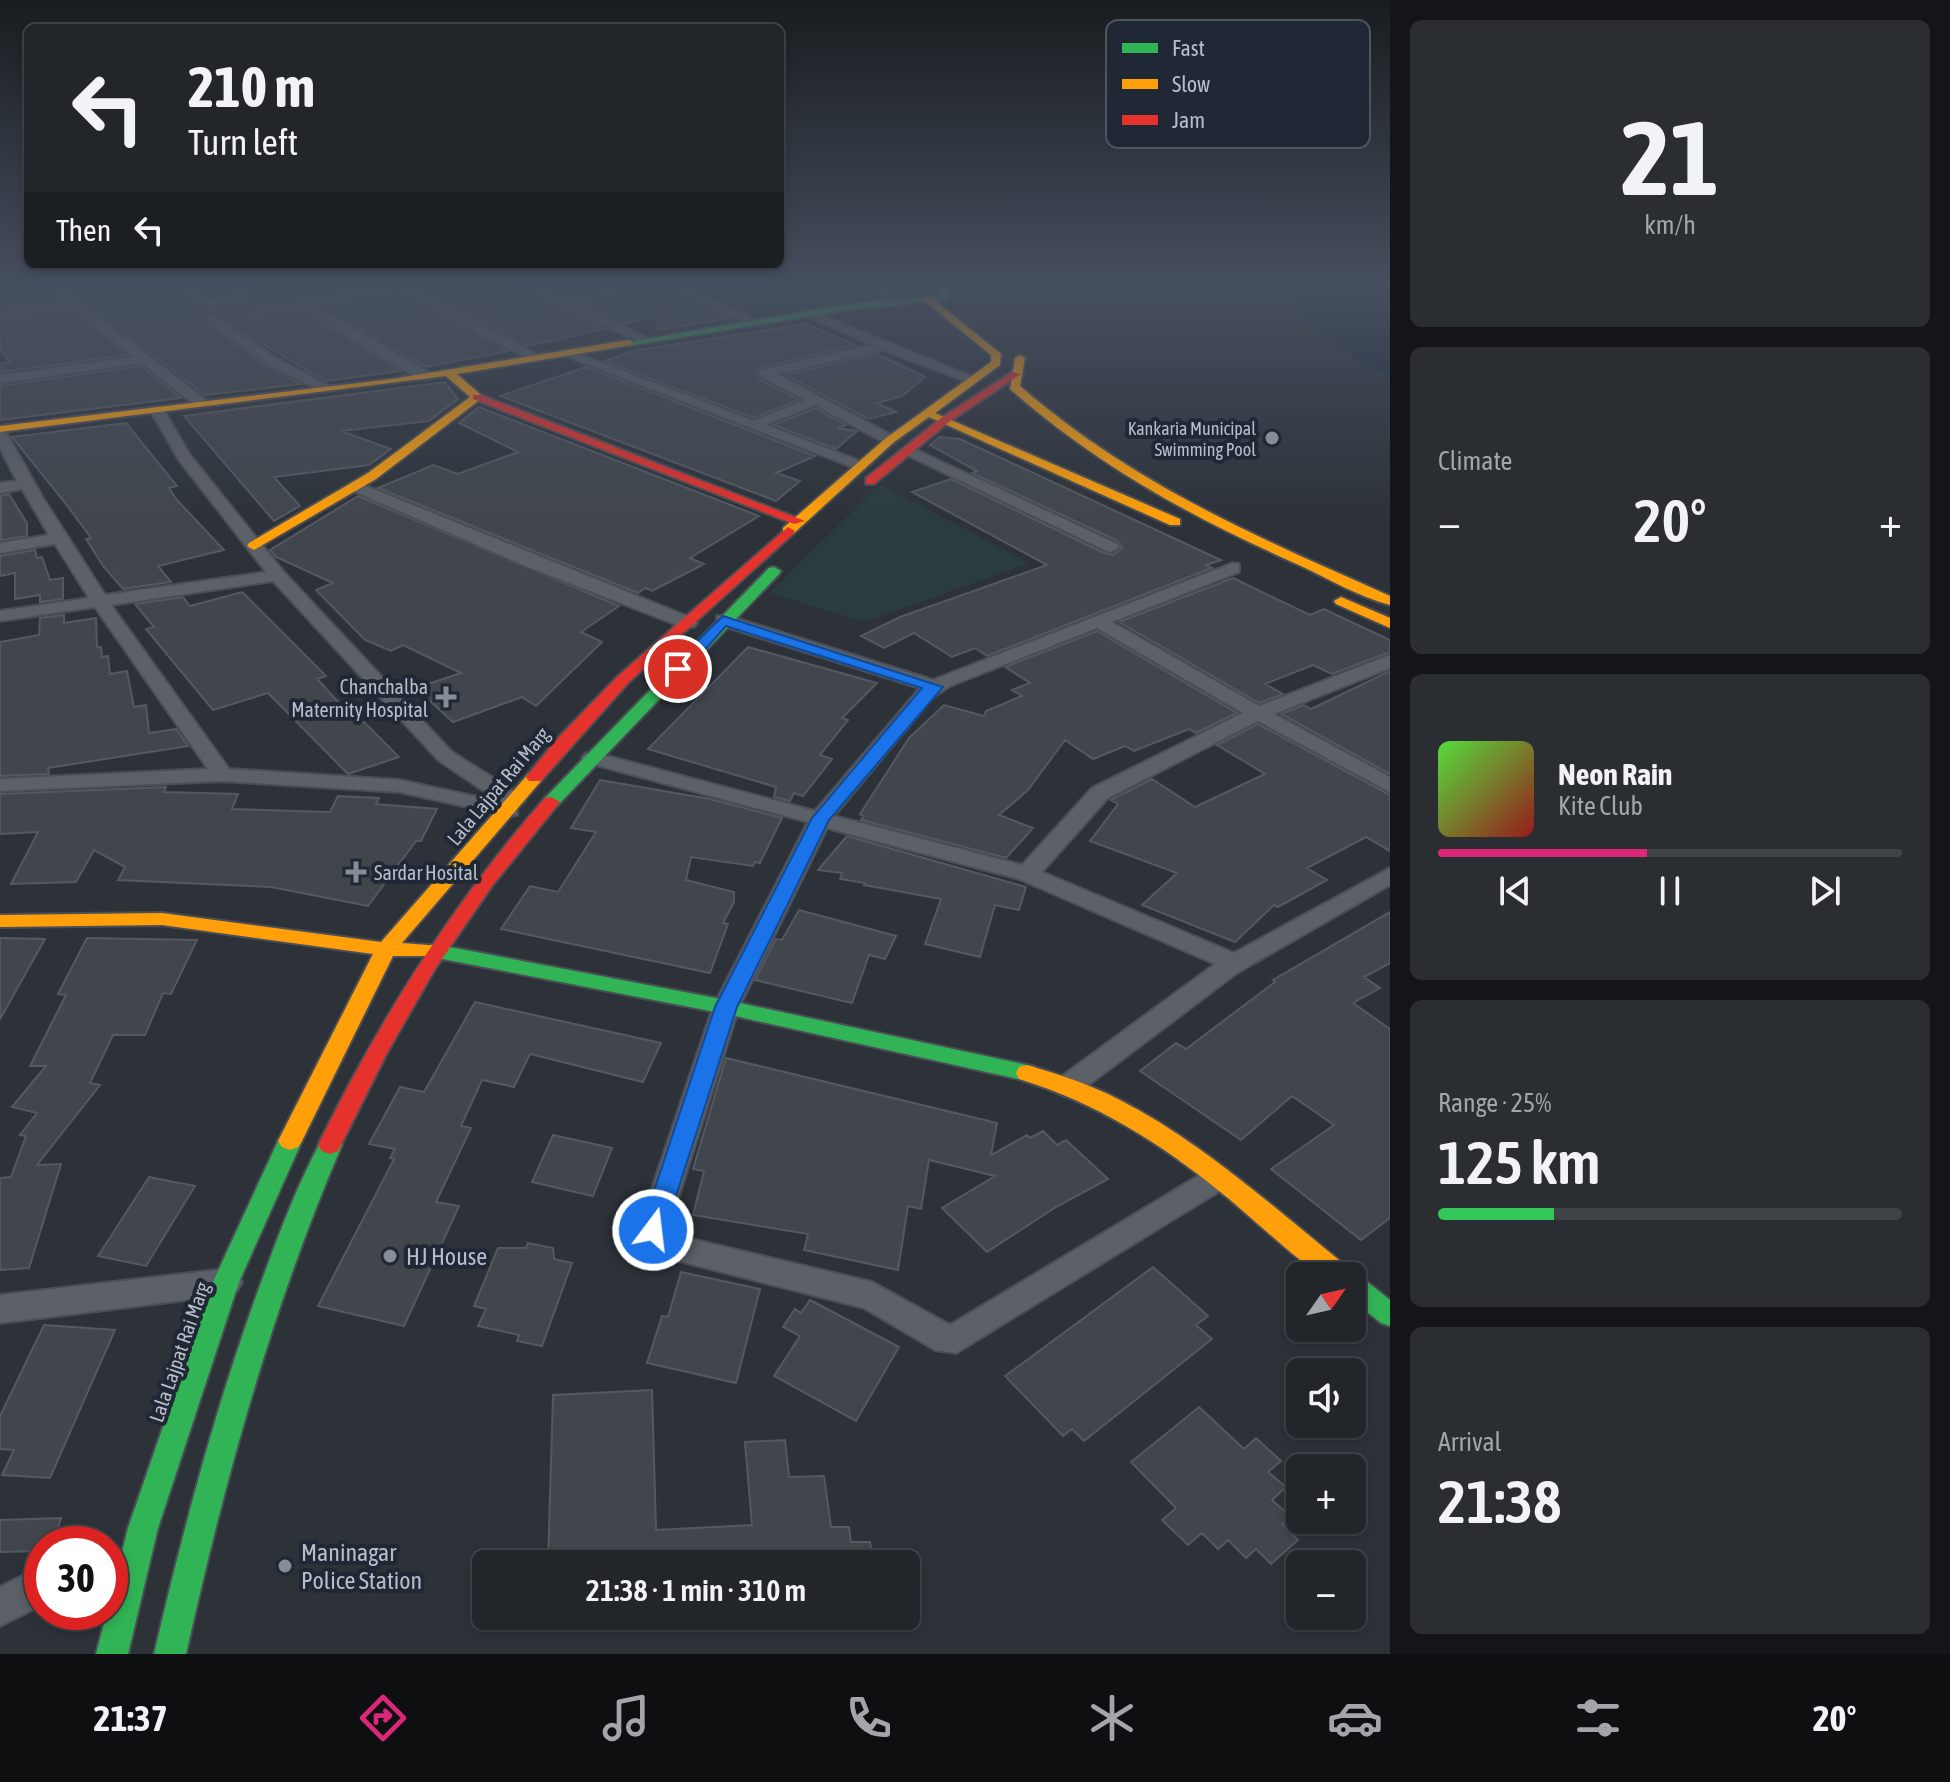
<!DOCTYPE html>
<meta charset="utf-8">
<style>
body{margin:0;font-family:"Asap Condensed",sans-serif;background:#2a2e33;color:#f1f3f6;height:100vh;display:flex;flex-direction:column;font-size:30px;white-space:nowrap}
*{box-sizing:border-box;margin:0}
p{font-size:26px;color:#a2a5a9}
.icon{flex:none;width:44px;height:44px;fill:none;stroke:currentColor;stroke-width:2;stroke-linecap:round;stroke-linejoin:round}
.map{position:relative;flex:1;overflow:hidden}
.side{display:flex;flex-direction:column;gap:20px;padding:20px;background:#131518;width:560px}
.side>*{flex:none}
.guide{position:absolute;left:24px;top:24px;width:760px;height:244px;border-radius:12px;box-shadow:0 4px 12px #0003,0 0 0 2px #3f4347;background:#22262b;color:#f1f3f6;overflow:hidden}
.needle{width:52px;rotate:56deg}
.fabs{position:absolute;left:1286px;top:1262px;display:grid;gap:16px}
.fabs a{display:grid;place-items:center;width:80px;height:80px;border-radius:12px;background:#22262b;box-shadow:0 4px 12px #0003,0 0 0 2px #3f4347;font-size:40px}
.speed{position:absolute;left:24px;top:1526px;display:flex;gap:16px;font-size:40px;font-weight:700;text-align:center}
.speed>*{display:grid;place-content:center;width:104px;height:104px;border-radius:50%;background:#22262b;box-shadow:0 4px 12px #0003,0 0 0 2px #3f4347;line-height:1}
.speed .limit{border:12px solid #d22;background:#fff;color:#111}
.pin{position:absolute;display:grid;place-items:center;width:68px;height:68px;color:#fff;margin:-34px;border:4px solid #fff;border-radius:50%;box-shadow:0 2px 8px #0007}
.me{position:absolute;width:88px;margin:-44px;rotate:15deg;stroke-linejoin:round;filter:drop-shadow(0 0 6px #0008)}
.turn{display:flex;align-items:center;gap:28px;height:168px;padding:0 32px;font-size:36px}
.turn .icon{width:104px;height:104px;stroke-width:2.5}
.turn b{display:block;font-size:56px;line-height:68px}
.then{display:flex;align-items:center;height:76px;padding:0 32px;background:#0003;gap:16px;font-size:30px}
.big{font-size:60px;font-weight:600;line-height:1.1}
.side .tile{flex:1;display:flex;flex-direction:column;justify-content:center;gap:12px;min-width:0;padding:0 28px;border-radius:12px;background:#2a2e33}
.side .dial{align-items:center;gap:0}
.dial b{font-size:104px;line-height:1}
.song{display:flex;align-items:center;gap:24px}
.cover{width:96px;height:96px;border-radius:12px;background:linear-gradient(135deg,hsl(110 70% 55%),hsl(0 70% 35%))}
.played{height:8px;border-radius:4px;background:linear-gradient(90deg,#db2777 45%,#3f4347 45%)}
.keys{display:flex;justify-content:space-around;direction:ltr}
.heat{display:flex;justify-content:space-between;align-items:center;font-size:44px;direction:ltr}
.charge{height:12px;border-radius:6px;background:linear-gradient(90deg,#34c759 25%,#3f4347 0)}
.trip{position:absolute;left:472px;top:1550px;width:448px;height:80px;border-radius:12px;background:#22262b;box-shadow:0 4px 12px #0003,0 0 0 2px #3f4347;font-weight:600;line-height:80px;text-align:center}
.tab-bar{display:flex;height:128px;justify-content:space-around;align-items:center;background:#0e0f11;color:#a2a5a9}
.tab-bar .icon{width:56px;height:56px}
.tab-bar .active{color:#db2777}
.tab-bar b{font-size:36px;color:#f1f3f6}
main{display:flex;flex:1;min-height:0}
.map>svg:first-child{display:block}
</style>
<main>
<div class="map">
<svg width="1390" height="1654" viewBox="0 0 1390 1654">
<rect width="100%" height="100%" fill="#2d3239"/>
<path fill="#2a3c3f" d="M880,484L1029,563L865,622L770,593Z"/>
<path fill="#1c293c" d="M1281,286H1390V378C1347,352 1310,328 1281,286Z"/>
<path fill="#41464d" stroke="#545961" stroke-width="2" d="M0,286H40L56,299L0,309Z
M80,286H101L108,292L140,286H175L208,310L253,301L241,286H364L243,310L241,314L250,319L299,311L401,371L326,381L211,314L204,320L207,324L263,364L301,384L205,395L66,288Z
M427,286H519L604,329L528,346L419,288Z
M538,286H615L565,295Z
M644,286H666L730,318L658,330L655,317L624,324L582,304Z
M399,292L508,351L426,367L322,306Z
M70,310L127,355L0,372V364L10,362L0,350V321Z
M806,324L856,345L758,368L759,379L798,400L754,418L604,361L632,351Z
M877,354L925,377L902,396L877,403L896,412L868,419L786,375Z
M141,366L181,398L0,420V386Z
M586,367L815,456L776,473L800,481L776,501L500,396Z
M445,382L458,399L429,421L341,431L391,449L369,465L274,477L300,506L274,521L184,416Z
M479,407L759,516L690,558L704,564L652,591L645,588L638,593L378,488L433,465L458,474L518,452L459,423Z
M815,408L846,425L837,428L857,431L836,449L774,425Z
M126,423L177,486L169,488L177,500L224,550L158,566L171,582L123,589L103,566L86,539L91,538L66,504L12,437Z
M939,437L960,439L1221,560L1206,565L1212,568L987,656L975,648L952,657L914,633L884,648L861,636L900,617L1047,565L912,492L951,479L1104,553L1113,555L1122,548L1118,541L972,473L977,471L930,445Z
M9,494L27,523V536L1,540V496Z
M358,496L619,606L581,632L602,642L536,706L522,697L453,722L416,688L461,673L403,645L391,651L365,640L316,590L333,583L276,557L270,550Z
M35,550L37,558L42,557L50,580L63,578V599L40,602V595L15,599V573L0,576V556Z
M1233,578L1310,615L1324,609L1390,640V652L1332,674L1313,665L1265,684L1283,694L1259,703L1119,622Z
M242,592L326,676L317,679L358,723L364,722L399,757L348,774L268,693L213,710L146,629L154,627L135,604L183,597L190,606Z
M64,615V623L96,618L97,647H101L102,657L108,656L110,674L127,671L134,707L146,705L149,733L176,729L188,746L48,768L49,774L0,776V642L39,635L40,618Z
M1097,631L1237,713L1196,733L1189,729L1134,751L1125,746L1093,759L1065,740L1028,790L999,815L1033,828L1006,858L861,820L864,816L860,814L909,738L944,705L984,716L986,711L1022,696L1012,690L1030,683L1005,667Z
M748,647L877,683L842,718L848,720L820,755L832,759L803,796L794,793L790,801L774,797L776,787L648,749Z
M1390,671V774L1281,714L1304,705L1311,709Z
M1258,724L1390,795V851L1366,837L1307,868L1327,880L1278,907L1274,905L1235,942L1142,905L1177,873L1090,841L1118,804L1111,800L1152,779L1195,807L1265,774L1217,745Z
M600,780L710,799L782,818L760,863L755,862L753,866L691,857L686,880L734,892V902L723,923L728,924L710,973L501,929L530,886L558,892L596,832L571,828Z
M166,787L164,792L238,794L232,809L330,812L338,796L379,798L376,804L437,809L421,841H416L368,906L271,887L118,880L125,867L94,850L76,882L11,884L38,832L0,834V794Z
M847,836L1026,887L1019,910L995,905L980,957L925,944L941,899L864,885L865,883L840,879L842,873L818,870Z
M799,910L896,936L885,959L869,955L852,1003L755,980L776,939L782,940Z
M1390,912V963L1364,977L1380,988L1353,1003L1390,1029V1218L1361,1240L1271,1169L1334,1125L1292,1096L1241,1140L1140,1071L1176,1043L1186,1049L1275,982L1273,980Z
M0,938L45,939L0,1019Z
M87,938L197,940L171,994L163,993L145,1035H113L90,1083L100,1085L37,1165L61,1164L29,1268L0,1270V1178L11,1177L26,1136L20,1135L37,1113L12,1107L46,1066H30L66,995L58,994Z
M475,1002L661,1043L643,1082L530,1054L514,1087L482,1080L461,1126L471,1128L436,1202L459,1206L404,1326L318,1306L394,1159L390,1158L395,1149L369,1144L400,1087L424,1092Z
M726,1058L997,1123L991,1155L1027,1135L1030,1138L1043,1131L1057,1145L1066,1140L1108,1179L1056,1207L987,1252L942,1208L995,1176L929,1160L921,1209L908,1206L898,1270L804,1250L808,1234L693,1215L704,1171L693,1169Z
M553,1135L612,1148L593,1196L532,1182Z
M149,1177L195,1186L146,1266L98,1256Z
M528,1243L553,1248L554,1259L572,1263L542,1346L517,1341L519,1335L478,1326L486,1309L474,1306L498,1248H526Z
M1153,1267L1208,1316L1196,1325L1212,1339L1084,1441L1072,1429L1063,1436L1005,1376Z
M681,1272L760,1289L736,1383L647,1363L662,1316L668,1317Z
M810,1300L899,1347L856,1421L774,1376L800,1336L783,1327L795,1309L801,1313Z
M44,1325L115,1330L50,1478L2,1475L14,1450L0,1449V1416Z
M652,1390L656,1530L752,1525L745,1442L785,1440L789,1477L824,1476L831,1527H849L851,1542H870L874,1564H548L553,1395Z
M1199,1407L1244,1449L1256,1438L1281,1461L1268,1472L1286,1487L1272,1500L1291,1517L1282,1524L1298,1540L1271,1564L1256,1549L1246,1558L1228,1540L1218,1549L1202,1533L1188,1545L1162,1520L1176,1508L1131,1462Z
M61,1518L53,1544H42V1551L0,1552V1520Z"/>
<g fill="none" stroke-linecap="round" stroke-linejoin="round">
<g stroke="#4a4e56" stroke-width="4">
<path id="street" d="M46,286H58L206,400V406H196L142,363L0,383V375L134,357L71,307L0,318V312L63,301Z
M178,286H190L209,300L235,297L224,286H236L251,299L207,307Z
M380,286H410L543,358L533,361L399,289L313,305L430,373V379H420L300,308L250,316L244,313Z
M522,286C538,286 550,297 565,298C590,298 615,286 641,286L573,303L651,340L641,343Z
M669,286H684L761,322L751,325Z
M867,286H882L897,294L887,296Z
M809,310L981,380L970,383L883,350L777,374L895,437V443H885L815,405L766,425L865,463V469L860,470L558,353L568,350L754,421L805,400L760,376V370L872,345L805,315V311Z
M213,316L273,356L335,389L323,392L265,362L209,322L207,320Z
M152,407H162L190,455L283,571L452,752L522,796L525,801L517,807V815L509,816L400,792L222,781L0,791V779L208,769L95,607L0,621V611L89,598L55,544L0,553V543L49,535L22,489L0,493V483L17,481L0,448V430L7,434L43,498L105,595L266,572L179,460L150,410ZM273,581L438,760L500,802L400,780L229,769L111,605Z
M910,447L1117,544L1119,547L1111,552L1105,550L905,454L903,451Z
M356,482L694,619L697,623L694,627H682L523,565L351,490L348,487Z
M1233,563L1239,564V572L1112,622L1259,706L1390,655V668L1274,714L1390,777V792L1258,721L1108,798L1042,872L1234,953L1390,868V885L1237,973L1078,1093L1068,1096L1058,1093L1054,1086L1058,1079L1215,964L1019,879L827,828L739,1007L669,1227L679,1236L872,1282L950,1325L1208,1170L1218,1166L1228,1170L1233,1178L1228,1186L956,1353L935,1350L864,1308L659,1256L638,1230L713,1007L808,822L585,762L582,758L585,754L592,752L815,811L920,688L717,624V616H729L933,680ZM1097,628L1243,713L1092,788L1022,865L834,816L933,697L950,686Z
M226,1269L237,1273L242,1282L237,1291L226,1295L0,1323V1295Z
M42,1566V1605L0,1626V1587Z"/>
</g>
<g stroke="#4a4e56" stroke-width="4">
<path id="fast" d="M939,286H949L946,300L855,309L628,346L623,343L855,303L939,296Z
M774,567L781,571L779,574L557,806H545L542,802L545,798L769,568Z
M434,944L726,1000L1027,1065L1035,1067L1038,1073L1035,1079L1027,1081L726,1014L427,956L424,951L427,946Z
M290,1132L298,1135L302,1141L239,1282L158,1528L128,1654H96L107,1612H110V1600L128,1528L213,1282L278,1141L282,1135Z
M330,1136L338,1139L342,1145C271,1310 225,1479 186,1654H154C183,1531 215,1409 258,1291C277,1239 296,1187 322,1139Z
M1352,1274L1361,1277L1390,1300V1326L1381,1323L1352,1300V1276H1347Z"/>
</g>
<g stroke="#4a4e56" stroke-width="4">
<path id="slow" d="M922,295H928L1001,354L1000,365L935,413L1180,519V525H1170L929,417L894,442L793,534H783V528L886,438L991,362V355L922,299Z
M628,340L632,341V345L457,374L481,395V399L376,479L254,550L247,546L249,543L368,473L470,397L446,376L0,432V426L391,379Z
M1020,355L1025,358L1020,386C1133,484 1255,536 1390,596V605C1359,597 1329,579 1301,566C1193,518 1099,467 1010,389L1015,358Z
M1341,597L1390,618V628L1336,604L1334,601Z
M535,772L544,777L541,781L402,943L441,946L444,951L441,956H393L302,1141L298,1147L290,1150L282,1147L278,1141L373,954L162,925L0,927V915L162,913L381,942L529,773Z
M1027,1065C1058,1074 1089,1084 1118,1099C1203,1142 1275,1209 1349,1268L1353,1276L1352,1277C1345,1275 1332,1279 1323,1276C1310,1272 1241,1208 1224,1195C1162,1144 1097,1103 1019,1079L1016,1073L1019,1067Z"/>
</g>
<g stroke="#4a4e56" stroke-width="4">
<path id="jam" d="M1012,372L1021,374L949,422L874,484H866V478L941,418Z
M473,395H481L805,521L794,524L473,399Z
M788,527L795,531L793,534L629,682L541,781H529L526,777L557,739L618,676Z
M551,797L560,802L492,886L435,969L387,1053L338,1151L330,1154L322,1151L318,1145C380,1019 452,904 545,798Z"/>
</g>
<use href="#street" fill="#5c6067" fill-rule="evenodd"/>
<use href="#fast" fill="#30b455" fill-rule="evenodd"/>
<use href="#slow" fill="#ff9f0a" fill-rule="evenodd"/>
<use href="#jam" fill="#e5322d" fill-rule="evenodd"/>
</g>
<linearGradient id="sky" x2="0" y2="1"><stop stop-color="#191c1f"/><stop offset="0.55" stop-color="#464f5f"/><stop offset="1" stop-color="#464f5f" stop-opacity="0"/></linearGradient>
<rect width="1390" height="518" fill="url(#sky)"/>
<path fill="#1a73e8" stroke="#114b97" stroke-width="2" d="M723,616L943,687L829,820L737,1007L665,1230L662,1237L653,1240L644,1237L641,1230L715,1007L812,818L922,688L726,626L684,673H672V666Z"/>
<g fill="#878d97" stroke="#1f2834" stroke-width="3">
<circle cx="1272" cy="438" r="8"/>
<path d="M442 685h8v8h8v8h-8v8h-8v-8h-8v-8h8z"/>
<path d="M352 860h8v8h8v8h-8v8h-8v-8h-8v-8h8z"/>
<circle cx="390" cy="1256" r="8"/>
<circle cx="285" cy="1566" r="8"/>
</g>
<g text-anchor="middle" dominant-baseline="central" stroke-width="8" stroke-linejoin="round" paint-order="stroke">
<g font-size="18" fill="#b7bec9" stroke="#1f2834" text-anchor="end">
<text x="1256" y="428">Kankaria Municipal<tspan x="1256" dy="21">Swimming Pool</tspan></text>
</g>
<g font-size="20" fill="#b7bec9" stroke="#1f2834" text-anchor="end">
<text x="428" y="686">Chanchalba<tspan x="428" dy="23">Maternity Hospital</tspan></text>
<text x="374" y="872" text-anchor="start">Sardar Hosital</text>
</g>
<g font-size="20" fill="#b7bec9" stroke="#1f2834">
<text transform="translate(498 786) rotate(-50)">Lala Lajpat Rai Marg</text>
<text transform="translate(179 1352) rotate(-71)">Lala Lajpat Rai Marg</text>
</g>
<g font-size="24" fill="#b7bec9" stroke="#1f2834" text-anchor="start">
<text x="406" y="1256">HJ House</text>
<text x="301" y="1552">Maninagar<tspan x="301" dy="28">Police Station</tspan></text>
</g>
</g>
<rect x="1106" y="20" width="264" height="128" rx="12" fill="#1f2834" stroke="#4d5561" stroke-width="2"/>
<rect x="1122" y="43" width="36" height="10" fill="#30b455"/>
<rect x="1122" y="79" width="36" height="10" fill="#ff9f0a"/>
<rect x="1122" y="115" width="36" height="10" fill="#e5322d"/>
<g font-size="22" fill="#b7bec9">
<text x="1172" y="56">Fast</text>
<text x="1172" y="92">Slow</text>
<text x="1172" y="128">Jam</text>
</g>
</svg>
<div class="fabs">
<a><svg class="needle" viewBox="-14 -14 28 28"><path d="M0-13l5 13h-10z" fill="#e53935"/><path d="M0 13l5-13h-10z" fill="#a2a5a9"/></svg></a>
<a><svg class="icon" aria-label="sound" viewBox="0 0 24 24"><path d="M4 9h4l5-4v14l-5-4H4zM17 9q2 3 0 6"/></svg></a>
<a>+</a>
<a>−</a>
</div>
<div class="speed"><div class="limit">30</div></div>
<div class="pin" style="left:678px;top:669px;background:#d93025"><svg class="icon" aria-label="arrive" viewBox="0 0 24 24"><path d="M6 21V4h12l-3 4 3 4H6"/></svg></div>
<svg class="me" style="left:653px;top:1230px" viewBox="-20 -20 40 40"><circle r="17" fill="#1a73e8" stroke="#fff" stroke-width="3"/><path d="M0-11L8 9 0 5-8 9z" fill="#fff"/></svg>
<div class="trip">21:38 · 1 min · 310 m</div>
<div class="guide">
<div class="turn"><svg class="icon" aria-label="left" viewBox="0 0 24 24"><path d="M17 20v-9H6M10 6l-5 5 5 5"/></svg><div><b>210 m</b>Turn left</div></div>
<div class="then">Then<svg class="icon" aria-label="left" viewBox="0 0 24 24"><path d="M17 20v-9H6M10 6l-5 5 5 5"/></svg></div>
</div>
</div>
<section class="side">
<div class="tile dial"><b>21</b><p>km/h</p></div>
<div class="tile"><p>Climate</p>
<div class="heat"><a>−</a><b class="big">20°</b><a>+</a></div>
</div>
<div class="tile">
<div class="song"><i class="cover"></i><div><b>Neon Rain</b><p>Kite Club</p></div></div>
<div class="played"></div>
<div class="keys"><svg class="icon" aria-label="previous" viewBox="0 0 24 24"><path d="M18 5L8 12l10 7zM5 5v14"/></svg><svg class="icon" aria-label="pause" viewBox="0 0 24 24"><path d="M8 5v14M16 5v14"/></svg><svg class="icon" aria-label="next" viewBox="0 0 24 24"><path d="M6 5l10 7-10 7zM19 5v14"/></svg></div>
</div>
<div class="tile"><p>Range · 25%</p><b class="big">125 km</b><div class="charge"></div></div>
<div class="tile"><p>Arrival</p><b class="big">21:38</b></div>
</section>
</main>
<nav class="tab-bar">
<b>21:37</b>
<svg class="icon active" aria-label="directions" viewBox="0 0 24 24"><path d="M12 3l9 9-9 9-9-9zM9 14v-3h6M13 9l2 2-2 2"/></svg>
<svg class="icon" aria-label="music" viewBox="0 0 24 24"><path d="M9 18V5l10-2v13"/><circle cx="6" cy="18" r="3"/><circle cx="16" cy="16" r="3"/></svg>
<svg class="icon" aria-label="phone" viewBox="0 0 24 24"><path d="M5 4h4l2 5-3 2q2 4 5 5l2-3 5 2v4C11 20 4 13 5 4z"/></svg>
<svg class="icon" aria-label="climate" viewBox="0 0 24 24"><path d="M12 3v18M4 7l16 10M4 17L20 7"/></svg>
<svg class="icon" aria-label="car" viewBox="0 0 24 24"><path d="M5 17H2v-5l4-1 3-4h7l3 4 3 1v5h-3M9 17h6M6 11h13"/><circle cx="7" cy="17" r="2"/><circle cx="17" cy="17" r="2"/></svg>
<svg class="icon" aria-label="filters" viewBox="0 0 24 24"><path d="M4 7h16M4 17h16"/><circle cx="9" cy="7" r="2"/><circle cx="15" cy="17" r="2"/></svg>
<b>20°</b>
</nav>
